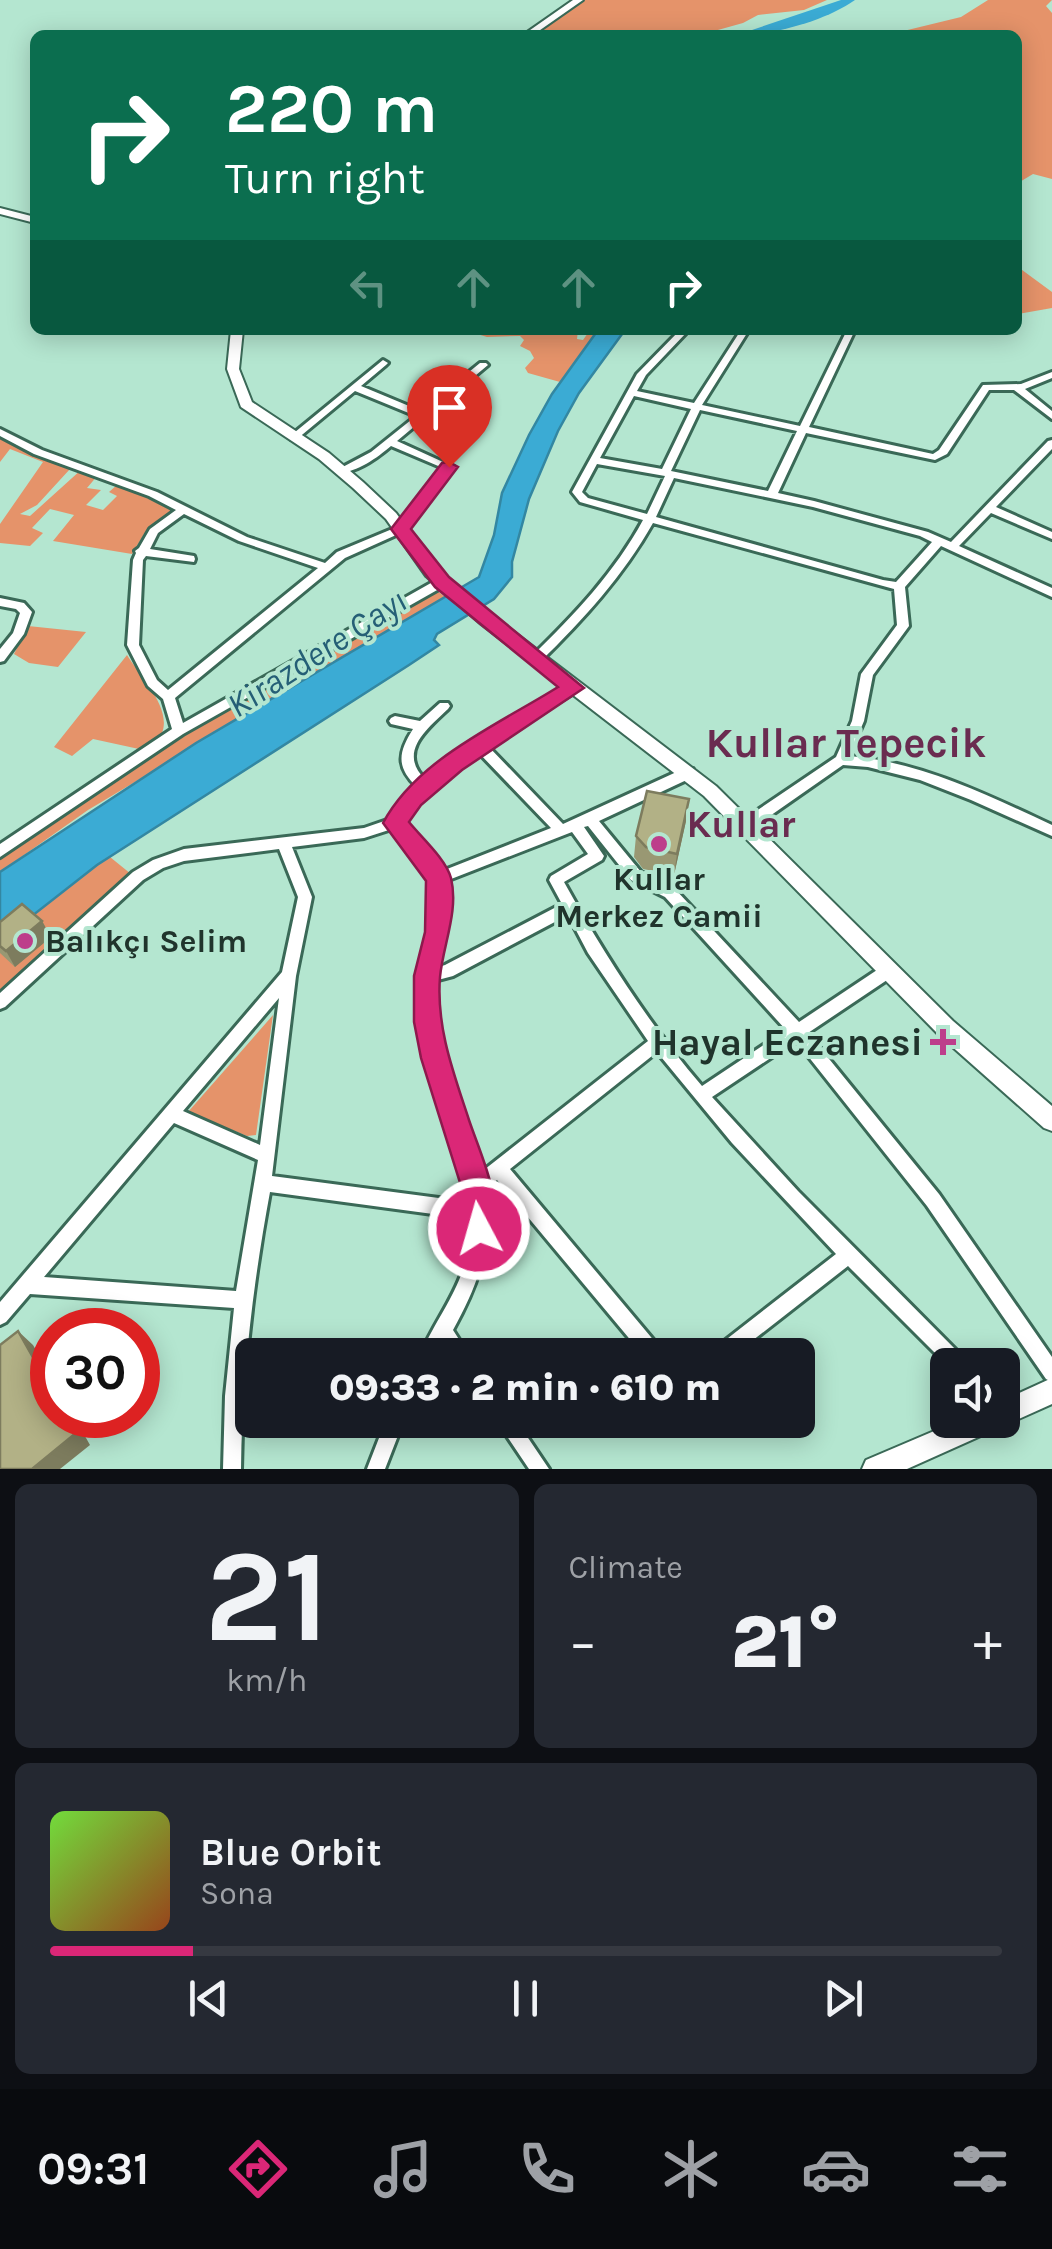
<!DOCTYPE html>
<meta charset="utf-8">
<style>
body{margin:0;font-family:Karla,sans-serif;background:#242831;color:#f1f3f6;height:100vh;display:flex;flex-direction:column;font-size:38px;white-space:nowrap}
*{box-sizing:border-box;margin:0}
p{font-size:32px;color:#9ea1a6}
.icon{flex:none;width:55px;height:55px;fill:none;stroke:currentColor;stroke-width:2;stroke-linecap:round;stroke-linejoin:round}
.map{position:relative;height:1469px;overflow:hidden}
.panel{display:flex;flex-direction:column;gap:15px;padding:15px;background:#0d0f14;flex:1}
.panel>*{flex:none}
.banner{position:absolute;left:30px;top:30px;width:992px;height:305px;border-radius:15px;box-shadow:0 5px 25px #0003;background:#0b6e4f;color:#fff;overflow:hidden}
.tools{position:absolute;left:930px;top:1348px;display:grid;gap:20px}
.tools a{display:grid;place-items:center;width:90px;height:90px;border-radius:15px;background:#171b24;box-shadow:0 5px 25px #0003;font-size:50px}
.speed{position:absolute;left:30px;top:1308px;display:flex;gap:20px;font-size:50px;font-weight:700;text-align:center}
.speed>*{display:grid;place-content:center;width:130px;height:130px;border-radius:50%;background:#171b24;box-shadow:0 5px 25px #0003;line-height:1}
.speed .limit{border:15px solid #d22;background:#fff;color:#111}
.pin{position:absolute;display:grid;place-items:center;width:85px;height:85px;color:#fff;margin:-102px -42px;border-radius:50% 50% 50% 0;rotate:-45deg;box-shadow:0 0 10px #0007}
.pin .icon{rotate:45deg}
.me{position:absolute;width:110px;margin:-55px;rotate:354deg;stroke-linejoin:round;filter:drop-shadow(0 0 8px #0008)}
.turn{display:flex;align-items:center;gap:35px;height:210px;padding:0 30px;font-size:45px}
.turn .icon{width:130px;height:130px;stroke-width:2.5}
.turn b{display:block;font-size:70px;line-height:85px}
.lanes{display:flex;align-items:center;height:95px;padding:0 30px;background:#0003;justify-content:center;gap:50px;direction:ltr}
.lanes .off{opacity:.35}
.big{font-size:75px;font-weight:800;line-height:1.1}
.panel .card{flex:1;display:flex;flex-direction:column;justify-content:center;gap:15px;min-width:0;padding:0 35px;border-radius:15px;background:#242831}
.panel .dial{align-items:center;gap:0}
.dial b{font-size:130px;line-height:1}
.song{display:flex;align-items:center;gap:30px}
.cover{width:120px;height:120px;border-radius:15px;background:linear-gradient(135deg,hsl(100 70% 55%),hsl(20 70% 35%))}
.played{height:10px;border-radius:5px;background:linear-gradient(90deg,#db2777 15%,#363941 15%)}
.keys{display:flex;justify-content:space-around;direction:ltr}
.heat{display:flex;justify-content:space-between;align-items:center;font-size:55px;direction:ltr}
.panel .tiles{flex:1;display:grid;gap:15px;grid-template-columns:1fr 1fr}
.card:last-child{grid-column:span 2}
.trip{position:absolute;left:235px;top:1338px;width:580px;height:100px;border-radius:15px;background:#171b24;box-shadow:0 5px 25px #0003;font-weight:800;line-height:100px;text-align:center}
.dock{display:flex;height:160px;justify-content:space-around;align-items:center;background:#090b0e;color:#9ea1a6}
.dock .icon{width:70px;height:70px}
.dock .current{color:#db2777}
.dock b{font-size:45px;color:#f1f3f6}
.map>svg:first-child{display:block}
</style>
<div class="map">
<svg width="1052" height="1469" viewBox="0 0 1052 1469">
<rect width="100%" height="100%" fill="#b4e6d0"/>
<path fill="#e5936a" d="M584,0H827L804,10L758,15L743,23L700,35H532Z
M988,0H1052L1046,6L1052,13V179L1033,174L1018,183V35H887L961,17Z
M1018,267L1052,292V308L1018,314Z
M464,330H578L577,339L583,340L590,330H598L560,382L528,373L525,368L534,358L530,351L520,346L524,340L520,336L487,337Z
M0,436L70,469L37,505L20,514L30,516L82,469L98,475L87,488L101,490L86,505L103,510L117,496L109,492L117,485L174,509L144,534L132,554L53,541L74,515L50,509L32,528L43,533L30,546L0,543V524L43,462L10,449L0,462Z
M436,590L445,597L88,810L0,872V859L169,744Z
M28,626L86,632L58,667L29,663L14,654Z
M127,655C140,676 172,708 162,733L139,749L93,739L72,756L54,747Z
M110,857L131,874L0,995V941L74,881Z
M273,1015L256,1135L247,1136L188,1112Z"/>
<path fill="#3babd4" stroke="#3387a2" stroke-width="2.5" d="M598,330H625L579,393L558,431L529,499L512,562V577L494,599L437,634L434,640L439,645L409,665L97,865L0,941V872L196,743L479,577L494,535L502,493L529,435L552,394Z"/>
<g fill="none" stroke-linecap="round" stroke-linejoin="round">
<path fill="#3babd4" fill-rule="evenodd" d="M841,0H855C825,21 774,35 737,35Z"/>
<g stroke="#3a6957" stroke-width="6">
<path id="street" d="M680,330L687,332L646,375L637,391L694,403L741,330H749L702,405L800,426L847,330H855L809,427L933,454L939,450L983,385L1021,384L1052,372V378L1025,389L1052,411V419L1014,390H989L947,454L935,460L806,433L778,493L814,501L928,532L951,542L1048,441L1052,440V449L996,507L1052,532V539L991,513L959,546L1052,588V597L941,546L905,587L909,626L873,675L864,721L849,756C921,762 987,795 1052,825V836L971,800L920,780L868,767L843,765L750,830L745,831L740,830L738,826L740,822L836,757L852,721L861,674L897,625L894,589L653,523C623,576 583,620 540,662H532L530,659L532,656C574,615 615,572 643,520L580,502L572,492L637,374ZM634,396L691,409L662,469L600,458ZM700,410L797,431L768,491L671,471ZM597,464L665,476L647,514L588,498L582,492ZM674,478L813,507L920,536L932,542L896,582L883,580L656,517Z
M383,360L388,363L386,365L361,386L421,411L480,363H486L488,365L397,441L454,467L405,531L345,558L175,698L183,723L438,579H446L448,582L446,585L183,734L0,857V844L172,729L163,699L148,686L127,645L133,560L136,553L135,551L139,548L150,529L176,510L149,496L34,454L0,436V429L42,450L157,492L247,537L325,563L337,552L397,527L443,468L391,446C377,458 357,472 339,473V469L371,452L416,416L355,391L297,439H291L289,437ZM184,514L239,541L318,568L168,690L157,680L139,645L143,560L146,556L194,562L195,559L194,556L150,549L158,533Z
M0,598L24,603L32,612L24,634L4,661L0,662V649L13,633L20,613L16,609L0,606Z
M573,684L577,685L579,688L577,691L487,745L563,824L683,769H693L694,773L693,777L599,821L641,872L675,889L799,1022L883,966L888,965L893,966L895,971L893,976L808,1033L939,1194L1052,1357V1382L1046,1379L927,1206L796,1041L712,1097L798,1191L965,1359L968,1365L948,1366L848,1266L734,1355H711L714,1349L836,1254L732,1143L657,1052L510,1169L661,1349L664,1355H643L497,1180L484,1190C493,1244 479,1283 453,1330L469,1355H449L444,1347L439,1355H420C443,1304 471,1281 470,1219L270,1192C253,1284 242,1376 241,1469H223L225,1396L234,1308L30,1294L6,1322L0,1325V1302L282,972L298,897L279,849L184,861L163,868L143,880L5,1007L0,1009V993L133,872L153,860L184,849L364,828L390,819L417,787C396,767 398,753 413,729L391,724L389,721L391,718L395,716L420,721L440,703H448L450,706L448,709C428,728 397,752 425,779L472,743ZM478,752L551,828L442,871L430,851L403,823C424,794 449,772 478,752ZM588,826L631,880L665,897L786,1030L702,1086C648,1023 604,954 564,882L602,860L604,856L584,827ZM392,829C406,843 425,858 431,877C444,914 419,955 418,992C417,1066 458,1131 469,1202L272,1176L296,976L312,897L292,847L364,838ZM572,832L588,854L551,876L549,880L562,904L445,965L436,968L447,914L446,881ZM568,915L588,953L648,1041L480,1173C462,1108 430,1050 434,981L453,976ZM279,998L260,1145L183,1111ZM174,1123L258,1160L236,1291L44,1277Z
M386,1420H404L385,1469H367Z
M496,1420H516L549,1469H529Z"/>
</g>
<g stroke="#3a6957" stroke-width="4">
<path id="secondary" d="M573,0H583L533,35H523Z
M0,208L35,217V223L0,214Z
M231,330H243L239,369L252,402L329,453L363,482L396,513L436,568L493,616L716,786L953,1021L1052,1106V1131L1044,1128L939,1035L704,796L481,624L426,576L386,519L353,488L319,459L241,407L227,369Z
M1052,1378V1404L907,1469H862L866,1460L960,1420H1002V1401Z"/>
</g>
<use href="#street" fill="#fff" fill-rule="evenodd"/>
<use href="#secondary" fill="#fff" fill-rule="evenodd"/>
</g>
<path fill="#999873" d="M686,821L674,875L643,869L634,857L636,836Z
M42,921L51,937L15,967L0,953V922Z"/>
<path fill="#7d7c5e" d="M689,799L686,821L674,875L677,854Z
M42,921L51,937L15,967L6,951Z
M18,1331L33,1345L52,1378V1391Z
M66,1415H73L90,1445L60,1469H32Z"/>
<path fill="#b2b186" stroke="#7d7c5e" stroke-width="2.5" d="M647,791L689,799L677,854L646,847L636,836Z
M22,904L42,921L6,951L0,946V922Z
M18,1331L52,1391V1415H66L76,1433L32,1469H0V1345Z"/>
<path fill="#db2777" stroke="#8e194d" stroke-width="2.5" d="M449,462L458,467L411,529L449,577L584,688L462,770L421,805L409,822C421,837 446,859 451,878C459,911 443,945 440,977C436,1028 454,1074 469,1120C481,1156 505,1203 490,1240L479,1244L468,1240L463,1229L461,1186L421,1058L414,1022V976L425,932L426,881L383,823C417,759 499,724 558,687L435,587L391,529L442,463Z"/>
<g fill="#bd3e8b" stroke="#b4e6d0" stroke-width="4">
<circle cx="659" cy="844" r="10"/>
<circle cx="25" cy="941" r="10"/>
<path d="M938 1027h10v10h10v10h-10v10h-10v-10h-10v-10h10z"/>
</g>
<g text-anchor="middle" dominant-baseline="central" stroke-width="8" stroke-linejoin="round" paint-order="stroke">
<g font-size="32" font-weight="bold" fill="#20342c" stroke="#b4e6d0">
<text x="659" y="879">Kullar<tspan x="659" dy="37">Merkez Camii</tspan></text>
<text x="45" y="941" text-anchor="start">Balıkçı Selim</text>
</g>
<g font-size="35" font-style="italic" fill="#255f76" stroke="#b4e6d0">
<text transform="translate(317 653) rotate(-33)">Kirazdere Çayı</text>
</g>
<g font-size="38" font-weight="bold" fill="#6a2c50" stroke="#b4e6d0">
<text x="741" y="824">Kullar</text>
</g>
<g font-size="38" font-weight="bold" fill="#20342c" stroke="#b4e6d0" text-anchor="end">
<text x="923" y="1042">Hayal Eczanesi</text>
</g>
<g font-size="42" font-weight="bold" fill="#6a2c50" stroke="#b4e6d0">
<text x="846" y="743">Kullar Tepecik</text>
</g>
</g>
</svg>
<div class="tools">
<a><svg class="icon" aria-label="sound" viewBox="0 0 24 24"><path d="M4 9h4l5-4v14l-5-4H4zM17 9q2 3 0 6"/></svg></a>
</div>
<div class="speed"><div class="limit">30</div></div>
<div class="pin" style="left:449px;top:467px;background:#d93025"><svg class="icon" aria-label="arrive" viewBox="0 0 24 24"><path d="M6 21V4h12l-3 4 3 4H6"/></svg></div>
<svg class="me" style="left:479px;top:1229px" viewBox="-20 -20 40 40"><circle r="17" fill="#db2777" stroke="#fff" stroke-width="3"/><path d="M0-11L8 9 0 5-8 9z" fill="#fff"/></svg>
<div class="trip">09:33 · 2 min · 610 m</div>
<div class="banner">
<div class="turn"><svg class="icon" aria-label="right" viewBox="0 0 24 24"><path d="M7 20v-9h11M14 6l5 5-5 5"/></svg><div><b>220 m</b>Turn right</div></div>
<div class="lanes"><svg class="icon off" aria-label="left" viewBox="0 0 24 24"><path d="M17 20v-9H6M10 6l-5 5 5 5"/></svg><svg class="icon off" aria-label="ahead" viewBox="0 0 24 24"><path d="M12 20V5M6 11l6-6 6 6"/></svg><svg class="icon off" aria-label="ahead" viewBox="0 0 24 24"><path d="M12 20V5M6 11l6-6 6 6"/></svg><svg class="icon" aria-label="right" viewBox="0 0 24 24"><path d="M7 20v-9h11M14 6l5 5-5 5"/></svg></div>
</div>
</div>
<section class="panel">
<div class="tiles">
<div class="card dial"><b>21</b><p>km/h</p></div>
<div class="card"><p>Climate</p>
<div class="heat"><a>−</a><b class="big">21°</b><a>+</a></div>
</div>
<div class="card">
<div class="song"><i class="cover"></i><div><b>Blue Orbit</b><p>Sona</p></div></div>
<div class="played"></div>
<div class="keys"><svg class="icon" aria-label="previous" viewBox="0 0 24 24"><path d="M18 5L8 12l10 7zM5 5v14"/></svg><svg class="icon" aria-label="pause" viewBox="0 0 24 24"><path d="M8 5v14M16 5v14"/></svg><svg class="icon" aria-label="next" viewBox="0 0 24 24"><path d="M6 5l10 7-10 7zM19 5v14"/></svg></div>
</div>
</div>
</section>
<nav class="dock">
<b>09:31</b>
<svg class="icon current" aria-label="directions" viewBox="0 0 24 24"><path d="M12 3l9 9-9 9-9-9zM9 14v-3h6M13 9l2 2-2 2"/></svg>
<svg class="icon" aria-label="music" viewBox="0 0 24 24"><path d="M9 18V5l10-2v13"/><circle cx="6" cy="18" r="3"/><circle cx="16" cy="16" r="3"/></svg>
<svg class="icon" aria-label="phone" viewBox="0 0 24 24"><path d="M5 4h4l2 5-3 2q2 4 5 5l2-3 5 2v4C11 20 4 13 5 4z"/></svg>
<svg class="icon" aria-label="climate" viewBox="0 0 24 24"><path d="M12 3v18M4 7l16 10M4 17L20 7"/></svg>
<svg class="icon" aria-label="car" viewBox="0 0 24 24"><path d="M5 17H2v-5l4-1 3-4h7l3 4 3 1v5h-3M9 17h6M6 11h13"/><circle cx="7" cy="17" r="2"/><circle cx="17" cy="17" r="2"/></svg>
<svg class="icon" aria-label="filters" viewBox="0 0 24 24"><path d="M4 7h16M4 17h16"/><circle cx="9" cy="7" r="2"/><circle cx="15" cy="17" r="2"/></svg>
</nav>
